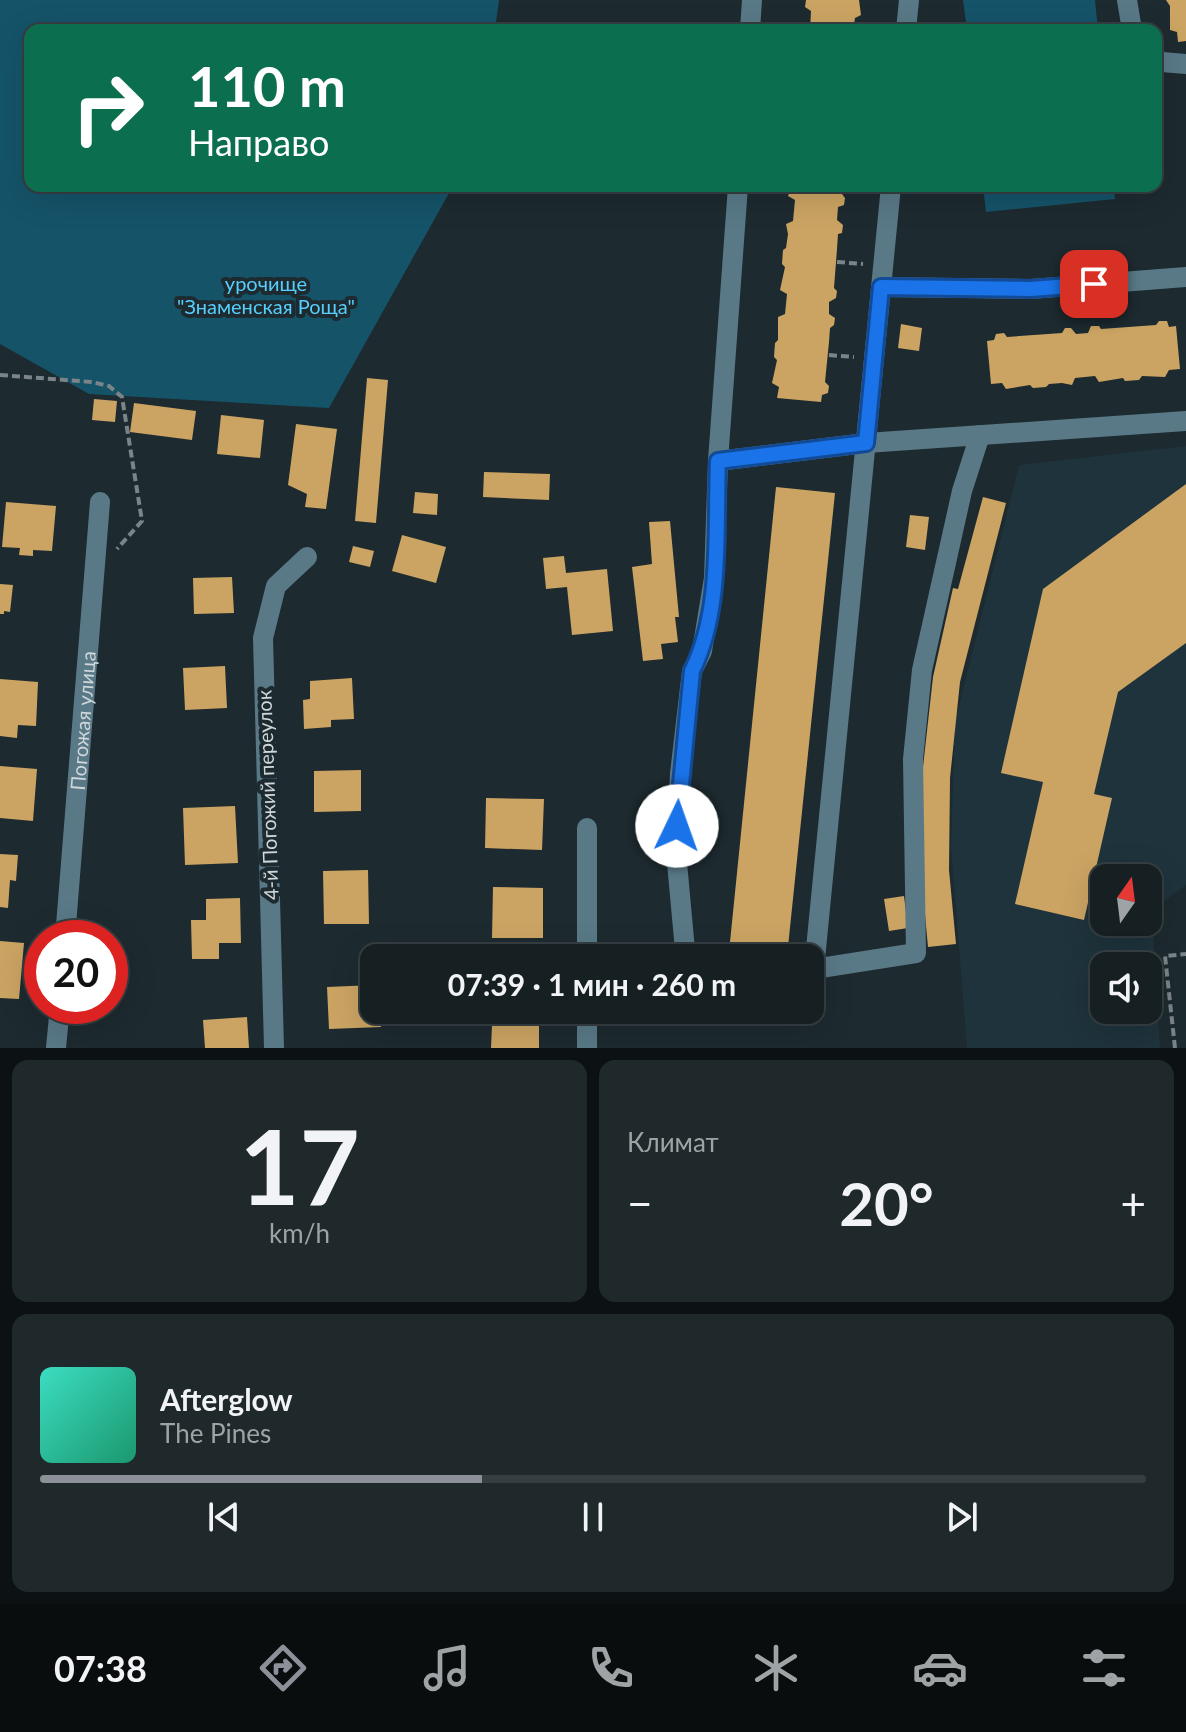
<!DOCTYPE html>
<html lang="ru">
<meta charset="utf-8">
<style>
body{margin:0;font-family:Lato,sans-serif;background:#1f282b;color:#f1f3f6;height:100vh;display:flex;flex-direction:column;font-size:30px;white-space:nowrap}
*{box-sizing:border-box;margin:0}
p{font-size:26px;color:#9ea3a6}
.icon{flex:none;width:44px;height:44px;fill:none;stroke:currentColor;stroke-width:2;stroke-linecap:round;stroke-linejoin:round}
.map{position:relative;height:1048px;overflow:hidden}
.details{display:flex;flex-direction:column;gap:12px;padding:12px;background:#0c1213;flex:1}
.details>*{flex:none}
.banner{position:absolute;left:24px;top:24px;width:1138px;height:168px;border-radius:16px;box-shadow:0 8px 32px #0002,0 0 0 2px #353e41;background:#0b6e4f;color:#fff;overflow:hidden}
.needle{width:52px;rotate:14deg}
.fabs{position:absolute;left:1090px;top:864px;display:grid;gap:16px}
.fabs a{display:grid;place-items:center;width:72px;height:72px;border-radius:16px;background:#162023;box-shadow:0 8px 32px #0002,0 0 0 2px #353e41;font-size:40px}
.speed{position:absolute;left:24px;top:920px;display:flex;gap:16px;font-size:40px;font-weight:700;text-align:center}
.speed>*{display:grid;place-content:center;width:104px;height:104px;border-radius:50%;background:#162023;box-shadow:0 8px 32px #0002,0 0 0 2px #353e41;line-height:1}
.speed .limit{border:12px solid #d22;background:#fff;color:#111}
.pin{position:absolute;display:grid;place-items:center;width:68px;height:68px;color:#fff;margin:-34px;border-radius:16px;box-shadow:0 4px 12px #0006}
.me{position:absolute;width:88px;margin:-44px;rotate:3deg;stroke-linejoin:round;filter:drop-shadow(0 0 6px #0008)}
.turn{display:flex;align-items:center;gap:28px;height:168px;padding:0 32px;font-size:36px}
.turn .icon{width:104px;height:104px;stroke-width:2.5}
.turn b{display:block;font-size:56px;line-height:68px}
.big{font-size:60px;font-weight:700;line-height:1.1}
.details .card{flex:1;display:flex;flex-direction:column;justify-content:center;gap:12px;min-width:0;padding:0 28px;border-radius:16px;background:#1f282b}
.details .dial{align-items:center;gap:0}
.dial b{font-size:104px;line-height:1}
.song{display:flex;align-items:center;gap:24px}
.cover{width:96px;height:96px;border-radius:12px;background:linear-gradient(135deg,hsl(170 70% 55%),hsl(160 70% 35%))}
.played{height:8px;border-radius:4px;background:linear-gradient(90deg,#8c9099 40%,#353e41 40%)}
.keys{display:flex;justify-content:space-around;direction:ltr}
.heat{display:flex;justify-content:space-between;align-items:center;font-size:44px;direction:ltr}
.details .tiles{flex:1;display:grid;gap:12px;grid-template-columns:1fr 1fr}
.card:last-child{grid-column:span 2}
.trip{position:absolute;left:360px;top:944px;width:464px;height:80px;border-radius:16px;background:#162023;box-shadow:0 8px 32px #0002,0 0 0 2px #353e41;font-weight:700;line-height:80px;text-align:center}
.menu{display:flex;height:128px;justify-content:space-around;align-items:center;background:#090d0e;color:#9ea3a6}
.menu .icon{width:56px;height:56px}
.menu .selected{color:#8c9099}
.menu b{font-size:36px;color:#f1f3f6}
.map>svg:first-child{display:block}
</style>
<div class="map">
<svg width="1186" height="1048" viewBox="0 0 1186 1048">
<rect width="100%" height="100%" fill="#1d2a2f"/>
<path fill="#1f333c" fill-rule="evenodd" d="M1186,446V885L1152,910L1160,1048H967L951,847L955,722L1019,465ZM1104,878H1148V922H1104ZM1104,966H1148V1010H1104Z"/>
<path fill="#155369" d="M0,0H499L495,30H30V186H453L329,408L89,394L0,344Z
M963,0H1095L1098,30H967Z
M983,186H1114L1115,199L986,212Z"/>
<path fill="#cba463" d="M806,0H859L861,15L855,18L853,30H810L811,11L805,7Z
M1166,0H1186V41L1178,42L1177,32L1170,30V6Z
M792,186H843L842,194L845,198L844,205L838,207L837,220L843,225L842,233L838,234L837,249L834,288L837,291L836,298L829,302V314L835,318L834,325L830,328L829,342L825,382L829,386L828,393L822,395L821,402L777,398L779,387L772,383L777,360L774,357L775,343L778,340V317L785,314L787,294L780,290L785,267L782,264L783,250L786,248L788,234L786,224L793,221L795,200L788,196Z
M1159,321H1167L1169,327L1176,326L1180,369L1169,370L1165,377L1142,376L1139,380L1125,381L1123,378L1099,382L1095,376L1075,378L1072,385L1062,383L1049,384L1046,387L1033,388L1030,385L1006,389L1002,383L991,384L987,341L994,340L996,334L1004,333L1007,337L1062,333L1065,328H1071L1076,334L1088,333L1091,326H1099L1101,329L1156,325Z
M901,324L922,328L919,351L898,348Z
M367,378L388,380L376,523L355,521Z
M94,399L117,401L115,422L92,420Z
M134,403L196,411L192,440L130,432Z
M221,415L264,420L260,458L217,454Z
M296,424L337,429L326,509L305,507L307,494L288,485Z
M484,472L550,474L549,500L483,497Z
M1186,484V643L1118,692L1094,794L1112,798L1084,920L1015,904L1043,782L1001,773L1043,589Z
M776,487L835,493L788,947L730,942Z
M415,492L438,494L437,515L413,513Z
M983,497L1006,503L960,682L950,778L949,870L956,944L928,947L921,872L922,776L933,677L953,588L958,589Z
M6,502L56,506L52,551L33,550V556L19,555L20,548L2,547Z
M910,515L929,517L925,550L906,547Z
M670,521L679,617H675L678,642L661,644L663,659L643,661L632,567L652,564L649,522Z
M402,535L446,547L436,583L392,571Z
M353,546L374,551L370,567L349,562Z
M564,556L566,573L607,569L613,631L572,635L567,587L546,589L543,558Z
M232,577L234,613L194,614L193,578Z
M0,584L13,585L10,612L4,611V614H0Z
M225,666L227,708L185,710L183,668Z
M352,678L354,719L331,720V727L304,729L303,700L310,699V681Z
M0,679L38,682L36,726L18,725L17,738L0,736Z
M0,766L37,769L33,821L0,818Z
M361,770V811L314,812V771Z
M486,798L544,799L542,850L485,848Z
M235,806L238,863L185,865L183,808Z
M0,854L18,855L16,881L10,880L8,908L0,907Z
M368,870L369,924H324L323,871Z
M493,887L543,888V938H492Z
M904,896L908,928L889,931L884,899Z
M240,898L241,943H219V959H192L191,920H206V899Z
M0,941L24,943L19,999L0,998Z
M510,950L539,952V958H510Z
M374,985V1010H380L381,1027L329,1029L327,987Z
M247,1017L249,1048H205L203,1020Z
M492,1025L539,1026V1048H491Z"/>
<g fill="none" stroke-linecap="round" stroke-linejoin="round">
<path stroke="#7b8589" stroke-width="4" stroke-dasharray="8 4" stroke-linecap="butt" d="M837,262L863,264
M829,355L854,357
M0,375L92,382L109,386L122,397L142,521L117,549
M1175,1048L1165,956L1186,954"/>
<g stroke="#597987" stroke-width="20">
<path d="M1127,0L1132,30"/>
<path d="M750,30L752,0"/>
<path d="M906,30L909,0"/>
<path d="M1156,58L1162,62L1186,64"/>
<path d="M891,186L814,969L916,953L913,759L922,670L962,491L980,435"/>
<path d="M881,287L1031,289L1186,277"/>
<path d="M718,461L866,443L1186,421"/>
<path id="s1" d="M65,938L100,502"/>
<path d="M587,958V828"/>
<path d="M696,958L685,950L676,852L680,774L692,671L702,651L714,578L718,461L738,186"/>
<path d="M56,1048L60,1006"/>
<path d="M274,1048L263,638L276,586L307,557"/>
<path d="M587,1048V1010"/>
</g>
</g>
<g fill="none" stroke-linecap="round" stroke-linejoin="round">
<g stroke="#114b97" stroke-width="20">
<path id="route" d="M677,826L692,671C723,608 715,529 718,461L866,443L881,287L1031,289L1094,284"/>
</g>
<use href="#route" stroke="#1a73e8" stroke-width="14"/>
</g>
<g text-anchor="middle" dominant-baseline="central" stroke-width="8" stroke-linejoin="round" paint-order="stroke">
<g font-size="20" fill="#56cffd" stroke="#1d2a2f">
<text x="266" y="283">урочище<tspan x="266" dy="23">"Знаменская Роща"</tspan></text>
</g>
<g font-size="20" fill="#cfd7da" stroke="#1d2a2f">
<text stroke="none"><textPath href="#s1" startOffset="218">Погожая улица</textPath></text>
<text transform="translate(267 795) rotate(-92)">4-й Погожий переулок</text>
</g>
</g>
</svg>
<div class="fabs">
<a><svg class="needle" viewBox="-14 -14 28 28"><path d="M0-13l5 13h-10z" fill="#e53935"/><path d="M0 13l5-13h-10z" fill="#9ea3a6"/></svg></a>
<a><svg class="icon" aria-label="sound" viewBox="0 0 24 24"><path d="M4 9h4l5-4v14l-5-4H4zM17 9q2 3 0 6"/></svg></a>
</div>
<div class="speed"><div class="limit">20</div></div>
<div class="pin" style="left:1094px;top:284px;background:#d93025"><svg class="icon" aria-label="arrive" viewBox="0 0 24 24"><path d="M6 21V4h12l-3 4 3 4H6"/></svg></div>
<svg class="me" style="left:677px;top:826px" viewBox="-20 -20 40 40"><circle r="19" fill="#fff"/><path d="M0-13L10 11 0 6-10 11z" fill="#1a73e8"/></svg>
<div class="trip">07:39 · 1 мин · 260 m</div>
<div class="banner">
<div class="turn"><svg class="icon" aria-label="right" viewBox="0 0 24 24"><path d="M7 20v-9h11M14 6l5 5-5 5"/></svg><div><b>110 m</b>Направо</div></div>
</div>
</div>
<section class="details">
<div class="tiles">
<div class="card dial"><b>17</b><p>km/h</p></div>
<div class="card"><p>Климат</p>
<div class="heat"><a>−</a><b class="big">20°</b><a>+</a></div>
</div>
<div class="card">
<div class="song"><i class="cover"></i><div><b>Afterglow</b><p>The Pines</p></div></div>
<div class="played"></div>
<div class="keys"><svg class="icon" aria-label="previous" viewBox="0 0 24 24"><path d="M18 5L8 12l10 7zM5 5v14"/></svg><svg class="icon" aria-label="pause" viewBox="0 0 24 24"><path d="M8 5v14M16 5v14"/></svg><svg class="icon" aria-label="next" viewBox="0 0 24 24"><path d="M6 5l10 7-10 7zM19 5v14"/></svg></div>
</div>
</div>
</section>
<nav class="menu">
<b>07:38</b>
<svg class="icon selected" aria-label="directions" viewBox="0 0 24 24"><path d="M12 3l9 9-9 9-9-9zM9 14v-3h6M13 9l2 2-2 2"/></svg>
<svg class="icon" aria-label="music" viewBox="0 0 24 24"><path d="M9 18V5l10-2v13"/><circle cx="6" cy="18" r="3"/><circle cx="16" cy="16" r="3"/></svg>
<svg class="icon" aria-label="phone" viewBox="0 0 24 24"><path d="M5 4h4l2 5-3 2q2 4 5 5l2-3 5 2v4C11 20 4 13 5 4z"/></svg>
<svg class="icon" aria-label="climate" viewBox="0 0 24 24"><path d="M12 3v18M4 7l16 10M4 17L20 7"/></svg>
<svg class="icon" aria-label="car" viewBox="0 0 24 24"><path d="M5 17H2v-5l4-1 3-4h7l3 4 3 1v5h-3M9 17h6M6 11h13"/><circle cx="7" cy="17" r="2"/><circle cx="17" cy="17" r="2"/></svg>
<svg class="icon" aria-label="filters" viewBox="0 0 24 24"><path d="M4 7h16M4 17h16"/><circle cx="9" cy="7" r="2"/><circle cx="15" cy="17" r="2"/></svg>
</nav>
